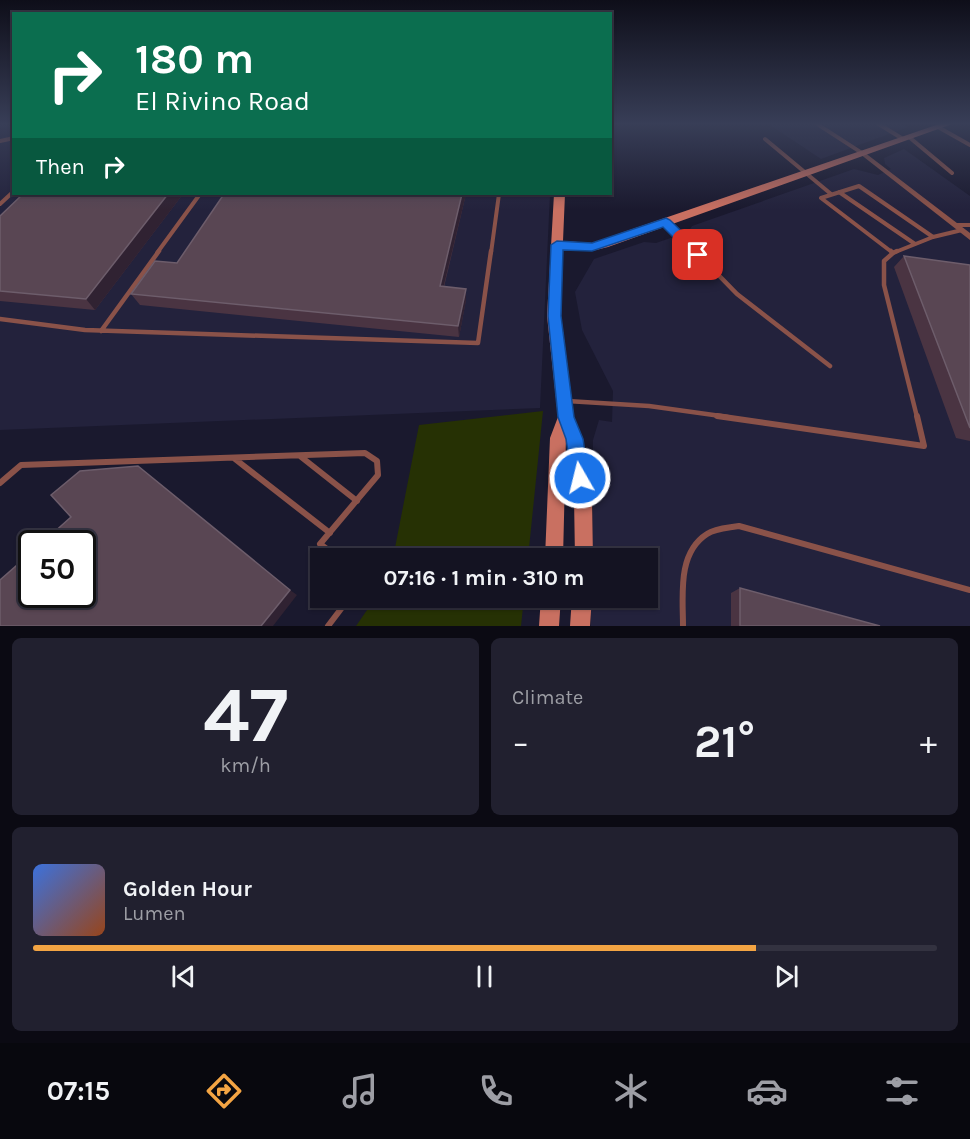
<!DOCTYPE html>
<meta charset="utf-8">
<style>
body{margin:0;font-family:Karla,sans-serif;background:#21202f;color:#f1f3f6;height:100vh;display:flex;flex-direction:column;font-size:22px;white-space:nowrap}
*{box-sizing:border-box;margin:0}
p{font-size:20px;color:#9d9ea5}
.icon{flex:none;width:33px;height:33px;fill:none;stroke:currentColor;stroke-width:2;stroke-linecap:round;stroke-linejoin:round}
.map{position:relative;height:626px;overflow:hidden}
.panel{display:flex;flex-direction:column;gap:12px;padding:12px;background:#0b0a13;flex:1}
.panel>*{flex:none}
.banner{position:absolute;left:12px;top:12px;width:600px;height:183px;border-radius:0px;box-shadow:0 2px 4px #0004,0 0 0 2px #333240;background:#0b6e4f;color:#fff;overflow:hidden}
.speed{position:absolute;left:18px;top:530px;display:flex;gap:12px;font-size:30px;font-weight:700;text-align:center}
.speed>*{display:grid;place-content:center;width:78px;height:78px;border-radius:50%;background:#141322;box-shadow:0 2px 4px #0004,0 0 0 2px #333240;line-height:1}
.speed .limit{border:3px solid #111;border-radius:9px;background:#fff;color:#111}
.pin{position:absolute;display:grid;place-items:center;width:51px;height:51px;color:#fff;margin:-26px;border-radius:12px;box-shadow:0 3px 9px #0006}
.me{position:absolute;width:66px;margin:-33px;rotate:352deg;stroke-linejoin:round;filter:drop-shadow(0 0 4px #0008)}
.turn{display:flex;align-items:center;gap:21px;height:126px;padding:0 24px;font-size:27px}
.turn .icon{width:78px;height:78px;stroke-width:2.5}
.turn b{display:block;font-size:42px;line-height:51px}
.then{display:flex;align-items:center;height:57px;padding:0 24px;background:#0003;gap:12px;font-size:22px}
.big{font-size:45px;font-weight:700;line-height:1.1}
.panel .widget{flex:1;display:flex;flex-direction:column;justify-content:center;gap:9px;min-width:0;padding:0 21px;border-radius:9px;background:#21202f}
.panel .dial{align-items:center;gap:0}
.dial b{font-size:78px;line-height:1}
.song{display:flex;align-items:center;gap:18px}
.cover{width:72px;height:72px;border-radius:9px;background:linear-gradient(135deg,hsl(220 70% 55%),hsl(20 70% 35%))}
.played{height:6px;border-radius:3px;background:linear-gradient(90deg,#f3a443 80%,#333240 80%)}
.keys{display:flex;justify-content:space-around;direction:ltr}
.heat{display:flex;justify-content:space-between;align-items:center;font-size:33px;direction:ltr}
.panel .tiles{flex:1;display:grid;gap:12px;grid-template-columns:1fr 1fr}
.widget:last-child{grid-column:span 2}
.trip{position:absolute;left:310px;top:548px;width:348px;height:60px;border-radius:0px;background:#141322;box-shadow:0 2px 4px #0004,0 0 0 2px #333240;font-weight:700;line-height:60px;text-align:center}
.tab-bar{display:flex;height:96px;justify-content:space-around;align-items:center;background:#08080e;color:#9d9ea5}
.tab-bar .icon{width:42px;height:42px}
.tab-bar .on{color:#f3a443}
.tab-bar b{font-size:27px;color:#f1f3f6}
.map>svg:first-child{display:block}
</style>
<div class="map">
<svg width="970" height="626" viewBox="0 0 970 626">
<rect width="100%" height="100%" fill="#1a192e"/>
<path fill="#23223c" d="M0,123H13L14,194H550L540,408L0,430Z
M767,123H900L908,127L821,159Z
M904,149L970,196V626H591V597H648V558H593V440L599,420L612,422L613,391L582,330L575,292L594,259L644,242L656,243L688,232L692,226L854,169L878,175L891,169L885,164L884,158Z"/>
<path fill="#263104" d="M543,411L528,558H393L419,425Z
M376,597H524L521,626H356Z"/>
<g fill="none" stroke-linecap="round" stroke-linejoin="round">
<path stroke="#8a5249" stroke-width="4" d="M877,123L903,139
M938,127L970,145
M909,137L952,173
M765,139L831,194
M0,141L14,138
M839,192L915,244
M0,204L14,191
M666,222L696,253
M956,225H970
M933,237L962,230
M157,253L200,194
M491,253L499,194
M893,253L821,198L859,186L933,237L893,253"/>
<path stroke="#8a5249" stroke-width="4.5" d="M695,251L737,294L830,366
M891,251L893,253
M893,253L884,261V285L917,417
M893,253L897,251
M0,319L85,330L478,343L491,251
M101,331L159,251
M567,401L649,406L728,417"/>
<path stroke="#8a5249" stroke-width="6" d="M717,416L924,446L917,416
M300,456L357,501
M235,459L330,533
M0,483L21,465L365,453L377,461L378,475L320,544L339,558
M328,626L350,597
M683,626C683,596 677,553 707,534C716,528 729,528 739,526L970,590"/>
<path fill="#8a5249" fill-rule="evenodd" d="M812,123H819L864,152L970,233V240L860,154Z"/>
<path fill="#c97061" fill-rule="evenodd" d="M942,123H955L608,247L592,251L563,250L561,316L574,417L583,439L592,497L593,558H575L574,497L566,437L563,558H545L550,438L558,417L547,316L554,194H565L563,241L592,243Z
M541,597H561L559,626H539Z
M572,597H592L590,626H570Z"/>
</g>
<path fill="#4a3442" d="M23,194H183L95,310L0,301V216Z
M224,194H466L444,287L466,300L459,337L140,305L131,294L177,263Z
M904,256L970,265V441L956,438L894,267Z
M740,588L880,626H731V593Z"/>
<path fill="#302232" d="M168,194H183L95,310L86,299Z
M462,194H466L441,297L440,286Z
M466,289V300L459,337L458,326Z
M290,590L297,595L273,626H261Z"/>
<path fill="#594653" stroke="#6d5d6b" stroke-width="1.5" d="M23,194H168L86,299L0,291V216Z
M224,194H462L440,286L466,289L458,326L131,294L155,261L177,263Z
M904,256L970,265V428Z
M138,466L290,590L261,626H0V580L32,552V594H82V543H42L71,517L51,495L80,471Z
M740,588L880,626H740Z"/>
<linearGradient id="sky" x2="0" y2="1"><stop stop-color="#0e0e19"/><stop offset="0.59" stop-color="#383e57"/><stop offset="1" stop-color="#383e57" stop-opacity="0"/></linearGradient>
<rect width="970" height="210" fill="url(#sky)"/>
<path fill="#1a73e8" stroke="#114b97" stroke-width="1.5" d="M666,218L670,220L703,252L704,255L703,258H694L663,227L592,251L563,250L561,316L574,417L583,439L589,478L586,483L580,486L574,483L572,478L566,439L558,417L548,316L551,245L557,241L592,243Z"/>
</svg>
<div class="speed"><div class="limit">50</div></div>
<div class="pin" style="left:698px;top:255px;background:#d93025"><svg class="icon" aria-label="arrive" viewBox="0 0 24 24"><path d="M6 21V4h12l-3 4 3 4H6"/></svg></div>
<svg class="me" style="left:580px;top:478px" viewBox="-20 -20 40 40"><circle r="17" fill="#1a73e8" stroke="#fff" stroke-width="3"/><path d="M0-11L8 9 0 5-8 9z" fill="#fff"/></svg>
<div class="trip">07:16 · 1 min · 310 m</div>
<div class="banner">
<div class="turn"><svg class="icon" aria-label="right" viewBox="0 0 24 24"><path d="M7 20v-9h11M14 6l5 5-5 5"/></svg><div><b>180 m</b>El Rivino Road</div></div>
<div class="then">Then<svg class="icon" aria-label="right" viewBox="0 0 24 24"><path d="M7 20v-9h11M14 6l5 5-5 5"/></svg></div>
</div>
</div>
<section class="panel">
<div class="tiles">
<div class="widget dial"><b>47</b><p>km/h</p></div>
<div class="widget"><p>Climate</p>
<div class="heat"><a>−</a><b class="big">21°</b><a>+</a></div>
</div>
<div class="widget">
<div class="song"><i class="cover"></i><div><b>Golden Hour</b><p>Lumen</p></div></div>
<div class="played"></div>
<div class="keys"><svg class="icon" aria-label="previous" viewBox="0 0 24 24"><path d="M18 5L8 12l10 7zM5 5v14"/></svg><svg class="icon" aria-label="pause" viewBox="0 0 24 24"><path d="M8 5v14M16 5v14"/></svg><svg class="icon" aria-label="next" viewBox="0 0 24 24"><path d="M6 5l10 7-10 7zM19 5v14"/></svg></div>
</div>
</div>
</section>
<nav class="tab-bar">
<b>07:15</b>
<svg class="icon on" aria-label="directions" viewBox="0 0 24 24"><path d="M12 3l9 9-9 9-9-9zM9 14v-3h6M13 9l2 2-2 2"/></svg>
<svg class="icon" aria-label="music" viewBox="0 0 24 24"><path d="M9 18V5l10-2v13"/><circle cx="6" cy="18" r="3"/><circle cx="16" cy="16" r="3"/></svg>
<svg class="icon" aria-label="phone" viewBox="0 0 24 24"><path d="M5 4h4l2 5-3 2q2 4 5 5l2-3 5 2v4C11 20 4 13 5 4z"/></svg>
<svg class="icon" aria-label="climate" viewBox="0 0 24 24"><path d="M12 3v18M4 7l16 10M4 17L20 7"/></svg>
<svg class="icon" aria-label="car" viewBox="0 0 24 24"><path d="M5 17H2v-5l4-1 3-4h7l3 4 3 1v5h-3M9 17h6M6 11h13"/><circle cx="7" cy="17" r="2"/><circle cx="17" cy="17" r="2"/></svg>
<svg class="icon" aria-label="filters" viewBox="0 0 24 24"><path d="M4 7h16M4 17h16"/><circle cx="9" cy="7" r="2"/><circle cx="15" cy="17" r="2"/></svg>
</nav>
